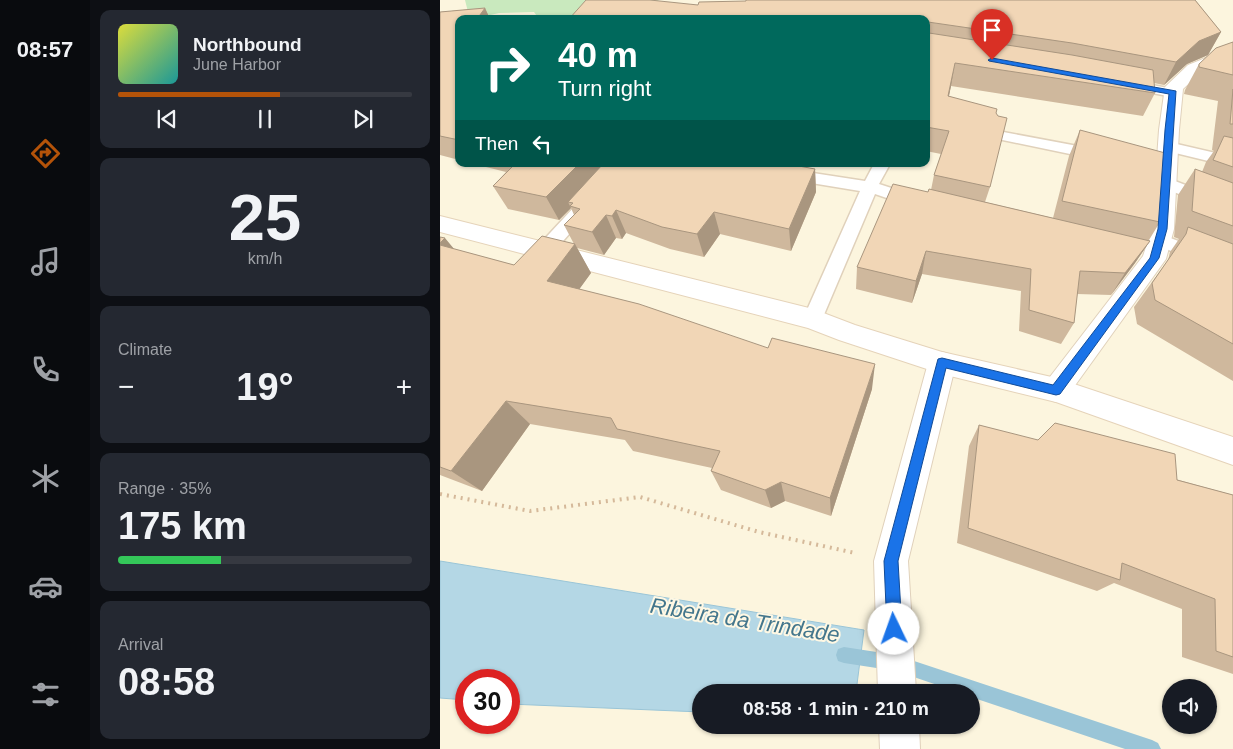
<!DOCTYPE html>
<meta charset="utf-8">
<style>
body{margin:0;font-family:Arial,sans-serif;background:#242831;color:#f1f3f6;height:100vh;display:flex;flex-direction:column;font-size:19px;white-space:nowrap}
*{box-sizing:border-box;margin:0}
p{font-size:16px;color:#9ea1a6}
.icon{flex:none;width:28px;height:28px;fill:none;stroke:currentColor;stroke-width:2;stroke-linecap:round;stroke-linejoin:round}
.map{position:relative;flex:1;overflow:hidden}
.details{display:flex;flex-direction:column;gap:10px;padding:10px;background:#0d0f14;width:350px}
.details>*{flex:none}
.banner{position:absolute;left:15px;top:15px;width:475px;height:152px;border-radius:10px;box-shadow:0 1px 4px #0004;background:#00695c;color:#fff;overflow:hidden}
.tools{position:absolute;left:722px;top:679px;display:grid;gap:10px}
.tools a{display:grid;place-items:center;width:55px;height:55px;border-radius:50%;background:#171b24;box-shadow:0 1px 4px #0004;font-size:25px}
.speed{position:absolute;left:15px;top:669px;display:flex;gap:10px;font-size:25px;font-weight:700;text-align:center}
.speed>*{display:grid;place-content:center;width:65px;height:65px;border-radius:50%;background:#171b24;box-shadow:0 1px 4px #0004;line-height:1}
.speed .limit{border:8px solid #d22;background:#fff;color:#111}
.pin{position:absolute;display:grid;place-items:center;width:42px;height:42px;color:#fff;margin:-51px -21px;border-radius:50% 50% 50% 0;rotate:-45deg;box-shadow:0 0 5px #0007}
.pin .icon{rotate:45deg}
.me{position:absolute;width:55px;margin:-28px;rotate:357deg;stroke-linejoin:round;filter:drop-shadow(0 0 4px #0008)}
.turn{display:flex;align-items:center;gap:18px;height:105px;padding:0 20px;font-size:22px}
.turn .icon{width:65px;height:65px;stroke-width:2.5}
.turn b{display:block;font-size:35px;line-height:42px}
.then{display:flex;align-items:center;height:48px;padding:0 20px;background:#0003;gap:10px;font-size:19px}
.big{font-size:38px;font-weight:700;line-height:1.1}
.details .tile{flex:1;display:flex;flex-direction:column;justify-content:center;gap:8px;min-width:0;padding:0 18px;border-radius:10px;background:#242831}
.details .dial{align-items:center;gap:0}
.dial b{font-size:65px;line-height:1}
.song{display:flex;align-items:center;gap:15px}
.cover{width:60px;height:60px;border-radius:8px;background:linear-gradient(135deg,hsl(60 70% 55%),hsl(180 70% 35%))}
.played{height:5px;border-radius:2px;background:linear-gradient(90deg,#b45309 55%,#363941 55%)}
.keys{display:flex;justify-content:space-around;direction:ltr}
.heat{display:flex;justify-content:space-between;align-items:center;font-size:28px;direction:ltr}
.charge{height:8px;border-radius:4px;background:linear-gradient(90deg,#34c759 35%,#363941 0)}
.trip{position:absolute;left:252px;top:684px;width:288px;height:50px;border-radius:25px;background:#171b24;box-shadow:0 1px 4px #0004;font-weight:700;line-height:50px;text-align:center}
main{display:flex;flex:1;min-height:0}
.tabs{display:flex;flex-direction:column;width:90px;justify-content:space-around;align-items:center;background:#090b0e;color:#9ea1a6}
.tabs .icon{width:35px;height:35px}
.tabs .active{color:#b45309}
.tabs b{font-size:22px;color:#f1f3f6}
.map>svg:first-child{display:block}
</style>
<main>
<nav class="tabs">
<b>08:57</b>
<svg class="icon active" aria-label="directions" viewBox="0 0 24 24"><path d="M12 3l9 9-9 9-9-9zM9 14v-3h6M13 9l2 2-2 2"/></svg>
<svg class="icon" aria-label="music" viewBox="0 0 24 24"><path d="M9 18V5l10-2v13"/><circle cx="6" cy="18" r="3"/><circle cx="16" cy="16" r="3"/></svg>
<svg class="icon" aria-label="phone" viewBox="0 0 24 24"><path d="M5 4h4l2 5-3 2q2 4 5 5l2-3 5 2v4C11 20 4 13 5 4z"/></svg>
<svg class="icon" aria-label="climate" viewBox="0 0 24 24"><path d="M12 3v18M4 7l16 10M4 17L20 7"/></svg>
<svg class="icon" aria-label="car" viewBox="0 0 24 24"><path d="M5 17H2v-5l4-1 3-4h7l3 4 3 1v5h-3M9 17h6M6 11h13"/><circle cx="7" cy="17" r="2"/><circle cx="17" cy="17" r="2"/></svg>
<svg class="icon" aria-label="filters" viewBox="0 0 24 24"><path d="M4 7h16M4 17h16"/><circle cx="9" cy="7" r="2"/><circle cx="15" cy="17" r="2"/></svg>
</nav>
<section class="details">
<div class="tile">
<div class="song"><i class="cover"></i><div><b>Northbound</b><p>June Harbor</p></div></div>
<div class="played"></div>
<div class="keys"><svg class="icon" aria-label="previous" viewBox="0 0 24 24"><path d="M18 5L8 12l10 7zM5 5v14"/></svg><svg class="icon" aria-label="pause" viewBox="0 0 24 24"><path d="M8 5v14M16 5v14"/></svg><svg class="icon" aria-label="next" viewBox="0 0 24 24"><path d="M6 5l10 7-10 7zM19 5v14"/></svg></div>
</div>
<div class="tile dial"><b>25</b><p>km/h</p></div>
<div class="tile"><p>Climate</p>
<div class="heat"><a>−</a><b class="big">19°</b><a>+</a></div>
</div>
<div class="tile"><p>Range · 35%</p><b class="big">175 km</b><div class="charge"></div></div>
<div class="tile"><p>Arrival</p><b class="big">08:58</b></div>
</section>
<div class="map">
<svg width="793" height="749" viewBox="0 0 793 749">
<rect width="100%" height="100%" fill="#fcf5de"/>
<path fill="#c9e9be" d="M25,0H218L222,6L265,19H99L94,12L59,13L46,16L28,12Z"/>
<path fill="#b4d7e5" stroke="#9ac5d7" d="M0,561L424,630L416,692H261V712L69,704V680H26V700L0,698Z"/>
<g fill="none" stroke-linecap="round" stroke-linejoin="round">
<path fill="#9ac5d7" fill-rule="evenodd" d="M404,647L456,655L712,740L718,743L721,749H685L531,697V692H518L456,671L404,663L398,661L396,655L398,649Z"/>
<g stroke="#e0d1bb" stroke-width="3">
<path id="lane" d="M686,80L733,89L740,93L733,97L681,87L679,84L681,81Z
M558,131L659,150L664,152L667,155L664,158L659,160L553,138L551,135L553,132Z
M728,142L793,157V167L723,150L720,147L723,144Z
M174,164H190L110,256L104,257L98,256L95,251L98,246Z
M434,164H450L439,184L482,198L484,202L482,206L476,208L435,194L380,324L373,327L366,324L363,319L420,191L347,179L341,178L339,174L341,170L347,169L425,181Z
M727,178L793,203V215L721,187L719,183L721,179Z
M720,234L793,262V276L714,244L711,240L714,236Z"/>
</g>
<g stroke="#e0d1bb" stroke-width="2">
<path id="street" d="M793,47V60L760,73L743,89L739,130L734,229L726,259L626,398L616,402L606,398L602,390L606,382L703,256L712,229L719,130L725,87L748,65Z
M502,352L512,355L516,363L468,561L476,692H438L434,561L488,363L492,355Z
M439,725H479L480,749H440Z"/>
</g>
<g stroke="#e5d3b9" stroke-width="2">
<path id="secondary" d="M0,216L373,309L415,325L502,352L616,378L793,437V465L616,402L502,374L399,340L368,328L0,232Z"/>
</g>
<path stroke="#d5b99a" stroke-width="4" stroke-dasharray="2 5" stroke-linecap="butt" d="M0,494L90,511L200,497L319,532L415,553"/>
<use href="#lane" fill="#fff" fill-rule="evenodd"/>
<use href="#street" fill="#fff" fill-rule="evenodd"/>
<use href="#secondary" fill="#fff" fill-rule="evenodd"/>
</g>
<path fill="#cfb89d" d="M756,1L781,32L768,55L747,64L724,85L714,83L715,93L703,116L511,86L509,96L556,113L550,187L545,202L613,218L629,156L640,130L720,222L709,240L710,241L695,263L671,295L637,294L634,323L621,344L579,331L581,291L482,274L472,303L416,289L417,267L488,192L491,190L494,175L501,154L486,151V19L258,5Z
M45,8L50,19H19V160L0,155V12Z
M793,42V381L697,324L694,307L728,260L730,252L739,239L734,237L738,195L755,169L762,172L766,162L774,151L772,150L778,101L744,94L745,90L759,64Z
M34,164H354V165L375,169L376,192L351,251L280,234L264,257L230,249L186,233L182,239L176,238L164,255L137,248L151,273L139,289L432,389L391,516L345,501L331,508L281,490L271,471L272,468L193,451L185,440L90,424L42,491L0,475V237L14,249L74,265L134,244L124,225L134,215L131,208L119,220L68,209L53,186L66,172Z
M539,425L793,495V674L742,657V609L674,583L657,591L517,543L529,446Z"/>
<path fill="#a9967f" d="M45,8L50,19H37Z
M781,32L768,55L747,64L724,85L736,62L759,41Z
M515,63L511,86L504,119L508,96Z
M139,164H172L133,203L128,202L131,208L119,220L106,197Z
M375,169L376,192L351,251L349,229Z
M176,210L186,233L182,239L172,216Z
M274,212L280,234L264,257L257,234Z
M166,215L176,238L164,255L152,232Z
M5,238L29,267L0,247V243Z
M710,241L695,263L671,295L685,273Z
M135,244L151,273L125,309L107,281Z
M486,251L482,274L472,303L476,281Z
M435,364L432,389L391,516L390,498Z
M66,401L90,424L42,491L11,471Z
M341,482L345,501L331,508L325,490Z"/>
<path fill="#f1d6b6" stroke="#a9967f" d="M146,0H210L258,5L259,2L306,1V0H755L781,32L759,41L736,62L632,43L488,22L489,33L632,55L713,70L715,93L515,63L508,96L557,109L556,113L558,116L567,118L550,187L494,175L509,131L486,127V19H129Z
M45,8L37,19H19V140L0,136V12Z
M793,42V75L759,67V64L776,48Z
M793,89V124H790Z
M640,130L729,154L727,203L720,222L622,201Z
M784,136L793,138V167L773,160Z
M75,164H139L106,197L53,186Z
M163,164H348L375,169L349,229L274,212L257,234L222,227L176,210L172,216L166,215L152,232L124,225L140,209L130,206L133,203L128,202Z
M755,169L793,183V226L752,211Z
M453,184L488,192L489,189L710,241L685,273L640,271L634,323L589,310L591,269L486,251L476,281L417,267Z
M748,227L793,244V344L715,300L712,283L746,234Z
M102,236L135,244L107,281L199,304L328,348L332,338L435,364L390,498L341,482L325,490L271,471L280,451L177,429L171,418L66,401L11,471L0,467V245L74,265Z
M0,237L5,238L0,243Z
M615,423L735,454L737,480L793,495V657L776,651L775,599L682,563L680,580L528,528L539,425L598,440Z"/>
<path fill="#1a73e8" stroke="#114b97" d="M552,58L736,91L727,229L719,258L620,394L616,395L506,368L458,561L462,629L460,634L454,636L449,634L447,629L444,561L498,359L502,358L613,385L710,258L718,229L725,130L729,94L549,61L548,60Z"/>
<g text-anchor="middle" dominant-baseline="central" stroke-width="4" stroke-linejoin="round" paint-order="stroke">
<g font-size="22" font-style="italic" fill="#43768c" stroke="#fff8e4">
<text transform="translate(305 620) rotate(9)">Ribeira da Trindade</text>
</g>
</g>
</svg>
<div class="tools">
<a><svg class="icon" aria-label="sound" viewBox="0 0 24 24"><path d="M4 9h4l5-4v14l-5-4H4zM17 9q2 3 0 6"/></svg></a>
</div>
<div class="speed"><div class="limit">30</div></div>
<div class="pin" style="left:552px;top:60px;background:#d93025"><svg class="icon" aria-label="arrive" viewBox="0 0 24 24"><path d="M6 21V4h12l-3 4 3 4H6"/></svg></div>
<svg class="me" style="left:454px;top:629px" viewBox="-20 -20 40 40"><circle r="19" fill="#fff"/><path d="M0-13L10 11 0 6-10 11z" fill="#1a73e8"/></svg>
<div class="trip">08:58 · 1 min · 210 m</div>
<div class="banner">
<div class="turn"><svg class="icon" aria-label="right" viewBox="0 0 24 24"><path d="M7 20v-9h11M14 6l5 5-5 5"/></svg><div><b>40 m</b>Turn right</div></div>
<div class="then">Then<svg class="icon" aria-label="left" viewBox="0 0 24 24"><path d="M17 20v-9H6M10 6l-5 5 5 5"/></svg></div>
</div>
</div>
</main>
